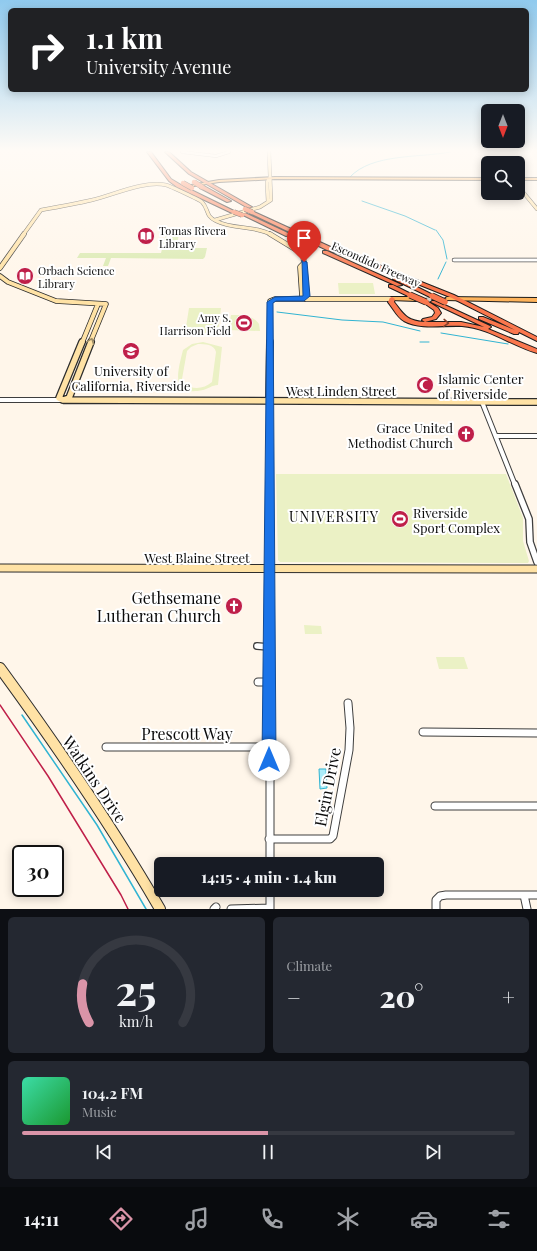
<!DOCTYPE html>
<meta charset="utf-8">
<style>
body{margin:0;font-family:"Playfair Display",serif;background:#242831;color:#f1f3f6;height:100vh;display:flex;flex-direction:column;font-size:15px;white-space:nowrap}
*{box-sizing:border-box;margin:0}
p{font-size:13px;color:#9ea1a6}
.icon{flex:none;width:22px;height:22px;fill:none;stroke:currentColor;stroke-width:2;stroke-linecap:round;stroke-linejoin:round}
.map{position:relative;height:909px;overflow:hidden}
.side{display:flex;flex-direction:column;gap:8px;padding:8px;background:#0d0f14;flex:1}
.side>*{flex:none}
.banner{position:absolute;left:8px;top:8px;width:521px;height:84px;border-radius:6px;box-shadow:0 2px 10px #0003;background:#202124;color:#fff;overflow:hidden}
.needle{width:26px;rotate:180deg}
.tools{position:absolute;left:481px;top:104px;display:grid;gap:8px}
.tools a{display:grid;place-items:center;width:44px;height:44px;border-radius:6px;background:#171b24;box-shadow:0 2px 10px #0003;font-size:20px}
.speed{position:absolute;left:12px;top:845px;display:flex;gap:8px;font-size:20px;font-weight:700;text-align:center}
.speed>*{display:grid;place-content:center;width:52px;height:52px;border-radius:50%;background:#171b24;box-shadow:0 2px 10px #0003;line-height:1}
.speed .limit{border:2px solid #111;border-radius:6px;background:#fff;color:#111}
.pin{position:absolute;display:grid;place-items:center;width:34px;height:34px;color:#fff;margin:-41px -17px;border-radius:50% 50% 50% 0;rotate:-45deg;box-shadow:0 0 4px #0007}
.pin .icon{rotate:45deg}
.me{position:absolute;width:44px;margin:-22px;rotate:0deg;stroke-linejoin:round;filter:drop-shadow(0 0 3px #0008)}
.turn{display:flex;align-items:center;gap:14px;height:84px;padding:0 12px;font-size:18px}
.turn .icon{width:52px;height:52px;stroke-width:2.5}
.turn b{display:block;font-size:28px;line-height:34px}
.big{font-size:30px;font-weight:800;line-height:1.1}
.side .widget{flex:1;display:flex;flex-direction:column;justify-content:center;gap:6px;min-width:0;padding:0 14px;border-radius:6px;background:#242831}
.side .dial{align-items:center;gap:0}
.dial svg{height:104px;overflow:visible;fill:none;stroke:#363941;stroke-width:7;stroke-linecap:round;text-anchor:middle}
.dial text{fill:#f1f3f6;stroke:none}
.song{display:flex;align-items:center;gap:12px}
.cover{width:48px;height:48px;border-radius:6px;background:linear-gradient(135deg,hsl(160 70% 55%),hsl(130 70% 35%))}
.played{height:4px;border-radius:2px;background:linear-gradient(90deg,#da94a8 50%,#363941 50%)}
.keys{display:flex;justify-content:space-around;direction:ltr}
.heat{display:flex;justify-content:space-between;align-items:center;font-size:22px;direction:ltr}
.side .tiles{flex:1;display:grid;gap:8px;grid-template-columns:1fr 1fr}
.widget:last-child{grid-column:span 2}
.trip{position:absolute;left:154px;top:857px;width:230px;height:40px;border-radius:6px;background:#171b24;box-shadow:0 2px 10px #0003;font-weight:800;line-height:40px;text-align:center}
.menu{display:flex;height:64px;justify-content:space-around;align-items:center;background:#090b0e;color:#9ea1a6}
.menu .icon{width:28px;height:28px}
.menu .current{color:#da94a8}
.menu b{font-size:18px;color:#f1f3f6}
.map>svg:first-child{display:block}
</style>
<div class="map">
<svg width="537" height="909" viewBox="0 0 537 909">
<rect width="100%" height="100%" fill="#fff6ea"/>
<path fill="#dbeab2" d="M167,230H180L176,248H207L205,257L203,259L111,258L108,266H103L106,258H77L80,253H161Z"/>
<path fill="#ebf1c5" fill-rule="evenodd" d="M338,283H373L375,294H339Z
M189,308H221L218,333H185Z
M231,315C241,315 253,315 259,324L260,331L228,330Z
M203,342L222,347L218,385C212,385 208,389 203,390C169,397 178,371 183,350L192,344ZM198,344C205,344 214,344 216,352L212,382C204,389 193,390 184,384L182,379L187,351L191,347Z
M276,474H506L523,518V541L529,561L528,563L280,562L278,560Z
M304,625L321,626L322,634H305Z
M436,657H464L468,669H439Z"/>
<path fill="#acecf8" stroke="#31b4d2" d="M319,769H326L327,788L320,789Z"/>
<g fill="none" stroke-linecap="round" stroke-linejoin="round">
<path stroke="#31b4d2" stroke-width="1" d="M350,177C372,153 420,158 450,152
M362,201L405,216L435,230
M436,230L443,240L447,259
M438,279L446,262
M277,312L342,320L383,322L420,331
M441,333L508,344
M420,342H429"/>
<path stroke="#31b4d2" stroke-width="1.5" d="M22,715L97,825L146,909"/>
<path stroke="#dad3c9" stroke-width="5" stroke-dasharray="5 2.5" stroke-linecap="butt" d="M418,299H442"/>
<g stroke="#3e3e3e" stroke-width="3.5">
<path id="street-far4" d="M182,152L216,156L229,152"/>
</g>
<g stroke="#3e3e3e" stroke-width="4.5">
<path id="street-far3" d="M454,260H537"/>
</g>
<g stroke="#3e3e3e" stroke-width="6">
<path id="street-far2" d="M0,400H62
M269,401V485
M482,402L515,485
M496,436H537"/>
</g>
<g stroke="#3e3e3e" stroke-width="8">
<path id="street-far1" d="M269,484L270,669
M515,484L529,519L530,542L537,562
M257,646L269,647"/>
</g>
<g stroke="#3e3e3e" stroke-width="9">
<path id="street" d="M270,668V864
M258,682H269
M423,732L537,733
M106,747H269
M435,806H537
M269,839H330L333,836L349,750L350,728L348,703
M270,890V909
M524,895L527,909
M214,909L216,907
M231,909L270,908
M436,909V900L440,896L446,895H537"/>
</g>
<g stroke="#2d2d2d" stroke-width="4">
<path id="secondary-far4" d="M518,186L537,209
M268,202L267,182L269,179
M215,220L260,207L271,200L269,152
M23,235L41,210C58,207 75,204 92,200C113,195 145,180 166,185C170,186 200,200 202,202C209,209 205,216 216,221C234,230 255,225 272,235"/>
</g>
<g stroke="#2d2d2d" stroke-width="5.5">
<path id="secondary-far3" d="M270,234L303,254L307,296L305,299
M303,264L300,267L302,296L305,299
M0,268L24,234
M0,276L8,282L56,301L106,304L90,343
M82,343L98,304
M270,343V301L275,299H392"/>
</g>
<g stroke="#2d2d2d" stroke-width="8">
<path id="secondary-far2" d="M63,400L69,398L91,342
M63,400L537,402
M63,400L59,398L82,342
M269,401L270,342"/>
</g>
<g stroke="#2d2d2d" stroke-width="9">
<path id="secondary-far1" d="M0,568L537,569"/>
</g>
<g stroke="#2d2d2d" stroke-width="12">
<path id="secondary" d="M0,668C57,746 112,826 160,909"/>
</g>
<g stroke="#1c1c1c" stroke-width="2">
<path id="primary" d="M275,177L488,178V180L275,179L219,182L182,188L180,187L219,180Z
M518,178H537V180H518Z
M392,297H416L419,299L416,301L390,300L389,299Z
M447,297L537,298V302L445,300L444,299Z"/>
</g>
<g stroke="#1c1c1c" stroke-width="2">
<path id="highway" d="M147,152H151L171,179L181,185L236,212L232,213L177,187L169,181Z
M165,152H169L191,172L252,207L248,208L189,174Z
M200,186H204L231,201L227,202L200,188Z
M252,211L335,249L349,253L454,295L537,337V341L519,332L518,334H514L479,319V317H483L515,330L450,297L345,255L327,250L250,213V212Z
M245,213L290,234V235L286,236L243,215V214Z
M323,251H327L402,285L397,286L323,253Z
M393,277H397L435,296L430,297L393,279Z
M389,285H393L413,295L408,296L389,287Z
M392,297L395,299L394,302C404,315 407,321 425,322L422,320L423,319L432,317L435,313L434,310L424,303L427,301L438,308L441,313L436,319L425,322H461L484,327L431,302L432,301H436L490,326L491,327L488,329L537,349V353C512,346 489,328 462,326C443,325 421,330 404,321C397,317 393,308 388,302L390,298Z"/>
</g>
<use href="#street-far4" stroke="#fff" stroke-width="2.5"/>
<use href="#street-far3" stroke="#fff" stroke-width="3"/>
<use href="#street-far2" stroke="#fff" stroke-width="4"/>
<use href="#street-far1" stroke="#fff" stroke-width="5.5"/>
<use href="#street" stroke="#fff" stroke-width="7"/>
<use href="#secondary-far4" stroke="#ffe2a5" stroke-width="3"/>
<use href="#secondary-far3" stroke="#ffe2a5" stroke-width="4"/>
<use href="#secondary-far2" stroke="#ffe2a5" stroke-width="5.5"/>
<use href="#secondary-far1" stroke="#ffe2a5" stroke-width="7"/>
<use href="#secondary" stroke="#ffe2a5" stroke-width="10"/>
<use href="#primary" fill="#feb35b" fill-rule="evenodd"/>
<use href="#highway" fill="#fa774d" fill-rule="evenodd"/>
<path stroke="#bf1f49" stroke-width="1.5" d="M0,705L48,776L121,895L128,909"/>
<g stroke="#1c1c1c" stroke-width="5.5" stroke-linecap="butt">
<path id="highway-bridge-far1" d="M194,182L202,187
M183,183L192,188
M245,209L252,212
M234,212L242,215"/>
</g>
<g stroke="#1c1c1c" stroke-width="7" stroke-linecap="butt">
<path id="highway-bridge" d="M410,295L426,302
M432,296L445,302"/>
</g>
<use href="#highway-bridge-far1" stroke="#fa774d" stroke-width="4.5"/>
<use href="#highway-bridge" stroke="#fa774d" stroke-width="5.5"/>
</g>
<defs><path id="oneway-chevron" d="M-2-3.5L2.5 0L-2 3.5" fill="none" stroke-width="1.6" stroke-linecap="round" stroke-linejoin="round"/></defs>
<use stroke="#82412c" href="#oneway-chevron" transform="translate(446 323) rotate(2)"/>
<use stroke="#9d8c67" href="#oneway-chevron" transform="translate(91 341) rotate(-69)"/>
<linearGradient id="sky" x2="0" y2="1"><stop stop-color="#90caee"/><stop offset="0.54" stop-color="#fffbf6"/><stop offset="1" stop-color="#fffbf6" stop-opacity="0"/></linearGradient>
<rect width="537" height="279" fill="url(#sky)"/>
<path fill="#1a73e8" stroke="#114b97" d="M302,260L307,262L310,296L304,301H276L273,303L276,760L274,765L269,767L264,765L262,760L267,302L275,297L303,296Z"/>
<defs>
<g id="library-disc" transform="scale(0.9)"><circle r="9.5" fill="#bf1f49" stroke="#fff"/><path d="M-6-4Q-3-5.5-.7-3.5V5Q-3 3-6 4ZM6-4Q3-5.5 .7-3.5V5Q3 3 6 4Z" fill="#fff"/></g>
<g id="stadium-disc" transform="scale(0.9)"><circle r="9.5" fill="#bf1f49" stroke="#fff"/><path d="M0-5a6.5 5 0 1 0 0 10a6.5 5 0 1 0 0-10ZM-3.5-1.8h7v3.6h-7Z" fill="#fff"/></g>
<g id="university-disc" transform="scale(0.9)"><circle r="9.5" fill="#bf1f49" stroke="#fff"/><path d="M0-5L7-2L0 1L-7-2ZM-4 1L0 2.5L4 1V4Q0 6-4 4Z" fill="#fff"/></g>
<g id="mosque-disc" transform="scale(0.9)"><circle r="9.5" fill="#bf1f49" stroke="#fff"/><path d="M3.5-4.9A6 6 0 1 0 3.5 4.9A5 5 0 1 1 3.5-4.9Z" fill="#fff"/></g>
<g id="church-disc" transform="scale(0.9)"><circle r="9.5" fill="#bf1f49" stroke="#fff"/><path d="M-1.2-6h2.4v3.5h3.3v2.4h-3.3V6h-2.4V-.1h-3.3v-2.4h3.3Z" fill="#fff"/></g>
</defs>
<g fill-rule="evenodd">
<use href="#library-disc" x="146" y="236"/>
<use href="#library-disc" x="25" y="276"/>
<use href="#stadium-disc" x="244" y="323"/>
<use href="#university-disc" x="131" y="351"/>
<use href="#mosque-disc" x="425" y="385"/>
<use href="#church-disc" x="466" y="434"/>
<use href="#stadium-disc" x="400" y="519"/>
<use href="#church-disc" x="234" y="606"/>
</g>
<g text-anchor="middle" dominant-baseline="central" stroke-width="4" stroke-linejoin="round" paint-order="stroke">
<g font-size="11" fill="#0b0b0b" stroke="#fff" text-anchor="start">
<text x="159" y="230">Tomas Rivera<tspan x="159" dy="13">Library</tspan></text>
<text x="38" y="270">Orbach Science<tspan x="38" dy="13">Library</tspan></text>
<text x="231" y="317" text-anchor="end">Amy S.<tspan x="231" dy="13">Harrison Field</tspan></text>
</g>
<g font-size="11" fill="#0b0b0b" stroke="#fff">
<text transform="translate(376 264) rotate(24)">Escondido Freeway</text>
</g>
<g font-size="13" fill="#0b0b0b" stroke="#fff" text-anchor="start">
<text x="131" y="370" text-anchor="middle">University of<tspan x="131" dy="15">California, Riverside</tspan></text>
<text x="438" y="378">Islamic Center<tspan x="438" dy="15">of Riverside</tspan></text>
<text x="453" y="427" text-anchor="end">Grace United<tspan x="453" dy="15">Methodist Church</tspan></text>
<text x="413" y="512">Riverside<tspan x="413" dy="15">Sport Complex</tspan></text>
</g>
<g font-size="13" fill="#0b0b0b" stroke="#fff">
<text x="341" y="390">West Linden Street</text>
<text x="197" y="557">West Blaine Street</text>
</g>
<g font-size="14" letter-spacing="1" fill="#0b0b0b" stroke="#fff">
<text x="334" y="516">UNIVERSITY</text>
</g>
<g font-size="16" fill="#0b0b0b" stroke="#fff" text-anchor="end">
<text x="221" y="597">Gethsemane<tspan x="221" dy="18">Lutheran Church</tspan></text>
</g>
<g font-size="16" fill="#0b0b0b" stroke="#fff">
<text x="187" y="733">Prescott Way</text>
<text transform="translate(95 779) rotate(56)">Watkins Drive</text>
<text transform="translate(327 787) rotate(-79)">Elgin Drive</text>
</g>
</g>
</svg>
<div class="tools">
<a><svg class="needle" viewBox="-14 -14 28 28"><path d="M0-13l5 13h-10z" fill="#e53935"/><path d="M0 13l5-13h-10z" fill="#9ea1a6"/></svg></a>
<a><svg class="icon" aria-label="search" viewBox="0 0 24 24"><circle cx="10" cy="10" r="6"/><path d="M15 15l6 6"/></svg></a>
</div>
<div class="speed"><div class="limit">30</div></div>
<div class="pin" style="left:304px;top:262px;background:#d93025"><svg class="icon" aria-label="arrive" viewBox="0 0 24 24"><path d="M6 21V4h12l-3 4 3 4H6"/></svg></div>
<svg class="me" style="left:269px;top:760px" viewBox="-20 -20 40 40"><circle r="19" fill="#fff"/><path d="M0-13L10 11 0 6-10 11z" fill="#1a73e8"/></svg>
<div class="trip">14:15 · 4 min · 1.4 km</div>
<div class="banner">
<div class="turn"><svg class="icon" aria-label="right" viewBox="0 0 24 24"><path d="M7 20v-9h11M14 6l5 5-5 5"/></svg><div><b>1.1 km</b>University Avenue</div></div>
</div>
</div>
<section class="side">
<div class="tiles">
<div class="widget dial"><svg viewBox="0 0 100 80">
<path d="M14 69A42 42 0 1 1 86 69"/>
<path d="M14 69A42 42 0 0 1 9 39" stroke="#da94a8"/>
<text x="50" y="56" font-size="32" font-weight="700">25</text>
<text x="50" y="72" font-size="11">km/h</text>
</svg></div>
<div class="widget"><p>Climate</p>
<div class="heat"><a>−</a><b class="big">20°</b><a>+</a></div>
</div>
<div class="widget">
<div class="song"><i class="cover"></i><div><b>104.2 FM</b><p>Music</p></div></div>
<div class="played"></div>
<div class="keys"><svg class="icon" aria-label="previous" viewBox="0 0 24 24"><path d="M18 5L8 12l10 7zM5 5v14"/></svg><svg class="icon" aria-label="pause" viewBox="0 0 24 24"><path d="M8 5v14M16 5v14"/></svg><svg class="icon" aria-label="next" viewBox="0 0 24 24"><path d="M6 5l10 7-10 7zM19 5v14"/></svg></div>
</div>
</div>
</section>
<nav class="menu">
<b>14:11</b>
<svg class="icon current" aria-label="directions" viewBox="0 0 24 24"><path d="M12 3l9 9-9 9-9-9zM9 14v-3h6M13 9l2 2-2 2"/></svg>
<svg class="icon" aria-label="music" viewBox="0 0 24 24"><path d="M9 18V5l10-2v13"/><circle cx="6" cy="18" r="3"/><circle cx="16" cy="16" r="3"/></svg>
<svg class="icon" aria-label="phone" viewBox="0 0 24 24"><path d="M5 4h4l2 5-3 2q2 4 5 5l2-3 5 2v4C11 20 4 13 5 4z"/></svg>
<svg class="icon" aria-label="climate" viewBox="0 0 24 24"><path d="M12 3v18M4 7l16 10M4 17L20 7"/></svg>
<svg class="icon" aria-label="car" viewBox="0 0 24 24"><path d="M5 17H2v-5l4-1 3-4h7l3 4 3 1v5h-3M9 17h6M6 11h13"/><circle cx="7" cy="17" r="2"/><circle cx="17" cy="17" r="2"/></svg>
<svg class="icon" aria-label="filters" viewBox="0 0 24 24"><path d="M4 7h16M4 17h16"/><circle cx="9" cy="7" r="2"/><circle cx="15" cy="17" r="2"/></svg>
</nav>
